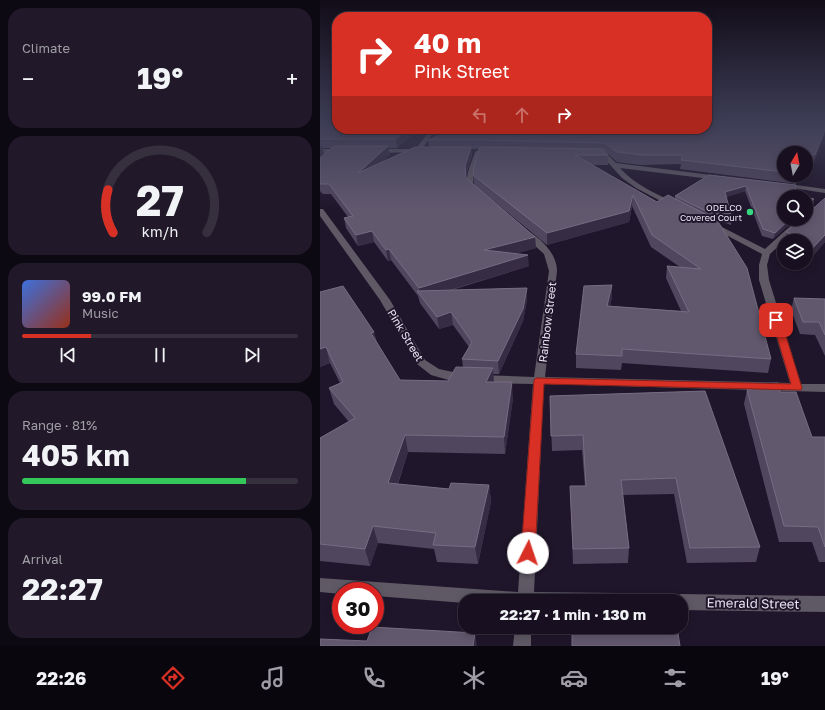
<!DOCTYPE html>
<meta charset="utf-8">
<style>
body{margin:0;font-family:"Golos Text",sans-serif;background:#211929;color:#f1f3f6;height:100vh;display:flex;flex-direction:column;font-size:15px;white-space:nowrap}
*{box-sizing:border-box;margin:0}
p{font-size:13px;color:#9f9da5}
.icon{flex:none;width:22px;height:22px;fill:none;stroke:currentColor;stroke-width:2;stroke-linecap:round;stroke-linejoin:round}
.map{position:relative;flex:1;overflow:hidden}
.drawer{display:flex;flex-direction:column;gap:8px;padding:8px;background:#0d0912;width:320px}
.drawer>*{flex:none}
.hud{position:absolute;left:12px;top:12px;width:380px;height:122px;border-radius:16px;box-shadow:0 2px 10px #0003,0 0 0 1px #36303e;background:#d93025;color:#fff;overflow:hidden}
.needle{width:26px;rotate:10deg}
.tools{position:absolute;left:457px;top:146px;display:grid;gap:8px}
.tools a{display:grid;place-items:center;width:36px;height:36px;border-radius:50%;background:#181020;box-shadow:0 2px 10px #0003,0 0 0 1px #36303e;font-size:20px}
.speed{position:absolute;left:12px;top:582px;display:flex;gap:8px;font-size:20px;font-weight:700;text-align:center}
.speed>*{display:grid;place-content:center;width:52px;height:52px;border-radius:50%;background:#181020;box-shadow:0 2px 10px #0003,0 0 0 1px #36303e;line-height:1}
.speed .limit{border:6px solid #d22;background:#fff;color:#111}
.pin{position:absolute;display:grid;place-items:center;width:34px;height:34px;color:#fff;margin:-17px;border-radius:8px;box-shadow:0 2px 6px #0006}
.me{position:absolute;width:44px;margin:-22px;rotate:4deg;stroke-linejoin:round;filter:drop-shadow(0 0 3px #0008)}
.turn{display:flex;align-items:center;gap:14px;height:84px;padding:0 16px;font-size:18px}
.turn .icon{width:52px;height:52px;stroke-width:2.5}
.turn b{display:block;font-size:28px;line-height:34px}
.lanes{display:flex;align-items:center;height:38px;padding:0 16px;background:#0003;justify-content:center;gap:20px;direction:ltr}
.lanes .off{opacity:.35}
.big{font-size:30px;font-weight:700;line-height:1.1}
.drawer .card{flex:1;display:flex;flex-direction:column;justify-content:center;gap:6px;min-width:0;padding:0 14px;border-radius:16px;background:#211929}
.drawer .dial{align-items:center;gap:0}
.dial svg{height:104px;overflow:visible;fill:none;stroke:#36303e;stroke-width:7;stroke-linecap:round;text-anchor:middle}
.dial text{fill:#f1f3f6;stroke:none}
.song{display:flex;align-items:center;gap:12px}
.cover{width:48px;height:48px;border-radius:6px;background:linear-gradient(135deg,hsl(220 70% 55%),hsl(10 70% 35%))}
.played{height:4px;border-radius:2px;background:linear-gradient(90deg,#d93025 25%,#36303e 25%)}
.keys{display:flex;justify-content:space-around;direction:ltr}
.heat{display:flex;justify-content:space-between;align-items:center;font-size:22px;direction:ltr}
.charge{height:6px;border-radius:3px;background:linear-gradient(90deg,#34c759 81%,#36303e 0)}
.trip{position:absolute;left:138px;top:594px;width:230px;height:40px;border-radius:16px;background:#181020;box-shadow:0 2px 10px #0003,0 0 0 1px #36303e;font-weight:700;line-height:40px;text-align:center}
.tab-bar{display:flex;height:64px;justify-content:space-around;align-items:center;background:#0a060d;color:#9f9da5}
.tab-bar .icon{width:28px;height:28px}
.tab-bar .active{color:#d93025}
.tab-bar b{font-size:18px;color:#f1f3f6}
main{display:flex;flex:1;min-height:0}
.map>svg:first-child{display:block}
</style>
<main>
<section class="drawer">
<div class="card"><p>Climate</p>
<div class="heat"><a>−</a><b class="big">19°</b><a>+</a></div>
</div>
<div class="card dial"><svg viewBox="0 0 100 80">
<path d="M14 69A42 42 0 1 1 86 69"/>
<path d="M14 69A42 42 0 0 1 10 36" stroke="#d93025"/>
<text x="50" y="56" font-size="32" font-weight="700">27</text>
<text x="50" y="72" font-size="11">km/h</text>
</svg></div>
<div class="card">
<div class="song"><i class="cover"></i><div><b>99.0 FM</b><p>Music</p></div></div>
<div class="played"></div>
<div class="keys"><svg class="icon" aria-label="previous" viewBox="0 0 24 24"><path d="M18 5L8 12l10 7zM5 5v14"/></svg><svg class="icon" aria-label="pause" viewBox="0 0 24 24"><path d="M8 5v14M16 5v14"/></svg><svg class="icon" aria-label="next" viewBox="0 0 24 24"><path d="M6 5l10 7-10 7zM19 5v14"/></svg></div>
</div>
<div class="card"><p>Range · 81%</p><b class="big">405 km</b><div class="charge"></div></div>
<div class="card"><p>Arrival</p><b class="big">22:27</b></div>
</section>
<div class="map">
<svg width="505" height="646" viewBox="0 0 505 646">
<rect width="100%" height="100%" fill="#20162b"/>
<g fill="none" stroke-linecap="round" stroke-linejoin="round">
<path fill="#5e5964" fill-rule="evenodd" d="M115,129H122L111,136L100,152L56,153L53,151L56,149H96L107,134Z
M0,149H20L23,151L20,153H0Z
M158,150L161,152L153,176V186L160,193L156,195C138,188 151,165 155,152Z
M276,152L287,154L296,163L399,176L402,178L399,180L300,168C315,185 337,194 357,204V208H354L316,188L302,178L283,157L274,155L273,154Z
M462,183L505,189V193L460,186L459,185Z
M0,209H3L70,300L105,360L119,369L147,375L149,378L147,381H132L111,375L97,364L60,300L0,216Z
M486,218L487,219L486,221L450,254L447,265L449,280L481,384H505V392L224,384L214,592L299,593L305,596L307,601H145V603L55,596V591H21V594L0,592V578L198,592L213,384L161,383L157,382L155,379L157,376L161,375L214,377L229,271L224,254L203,235V231C213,230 231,249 234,258C236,262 237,267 237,271L225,377L470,383L439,280V265L442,254L389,226L393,224H396L445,249L478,219H486Z
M361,594L505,596V612L361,610V601H353L355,597Z
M195,627H211V646H193Z"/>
</g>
<path fill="#50475e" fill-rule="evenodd" d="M0,119L99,129L77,148H68L70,155L62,162L109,147L108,140L505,120V132L493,165L486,164V153H464V175H478L476,184L360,169L361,164L321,165L297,162L286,152L288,155V165H272L337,202L355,198V196L389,175L475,194L494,199L493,205L486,211V197L464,219H476L453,239L442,236L425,191L406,197L412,219L411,225L397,220L451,359L448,373L302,363L301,370L256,368V354L292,297L290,306L361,311L346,278L347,266L360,267L331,247L312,206L309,222L227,245L154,185L153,175L160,149H151L152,156L146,175V178L215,237L216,248L194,254L209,266L132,290L207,288V300L203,321L179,374H173L174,382L193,398L185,454L88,452L78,484L129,489L169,485L171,502L158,564L117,562L114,549L58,543L50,566L0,561V438L29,422L14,404L9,388L20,383L10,363L0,367V292L54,332L57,343L80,380L128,381L143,367L142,359L149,347L133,325L119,329L100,303L98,296L71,260L68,261L54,242L38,246L26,228L24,218L28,217L11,194H3L0,191ZM3,148H11L4,154Z
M505,198V242L484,266L473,263H486V241H465L466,232Z
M464,253V260H463Z
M474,298L505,299V356L495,335L480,334L471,310Z
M431,384L460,392L492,437H505V562H499L492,542H459L424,404L427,390H430Z
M385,391L440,547L436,562L367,563L354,494L303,495L309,548L308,563L253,564L250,486H265L262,450L232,451L230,396Z"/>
<path fill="#362c43" d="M88,129H99L77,148L76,139Z
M505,129V132L493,165L495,155Z
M2,146L4,154L0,159V148Z
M68,146L70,155L40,183L38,173Z
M151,147L152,156L146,176L145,166Z
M426,186L425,191L404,198L405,192Z
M313,195L312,206L309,222L227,245V233Z
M494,199L493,205L486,211V206Z
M470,219H476L453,239L455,233Z
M52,231L54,242L38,246L36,235Z
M505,235V242L484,266L485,263H486L487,255Z
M215,237L216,248L165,262L164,250Z
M69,249L71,260L68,261L66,250Z
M208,255L209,266L103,298L99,293V288Z
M292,285V297L287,319V306Z
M207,288V300L203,321L179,374L178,361Z
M131,312L133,325L119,329L117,317Z
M54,332L58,347L51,333Z
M6,347L10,363L0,367V349Z
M173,368L174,384L166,382Z
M192,382L193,398L185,454L184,437Z
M85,435L88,452L72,500L68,483Z
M169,485L171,502L158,564L155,547Z
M53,526L58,543L50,566L45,549Z
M155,633L157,646H153Z"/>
<path fill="#61586e" stroke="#766d83" d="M0,119H17V129H88L76,139H0Z
M387,119H490L505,120V129L495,155L486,154V153H464V172L361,160L363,155H322L297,152L285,143L157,140H108L133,129H387Z
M14,146H68L38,173L95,147H151L145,166L146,178L215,237L164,250L208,255L99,288L69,249L66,250L52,231L36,235L24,218L33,216L9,184H0V158Z
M160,147L283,149L288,155H255L337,202L348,195L397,220L427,268L451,359L302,349V356L256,354L264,286L292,285L287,306L369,312L347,266L381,269L332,235L313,195L309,211L227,233L153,175L154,166Z
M389,175L476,185L475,194L494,199L486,206V211V197H464V219H470L455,233L443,229L426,186L405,192L412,219L387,211L388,212L355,196Z
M505,198V235L486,255V241H472L477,236L466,232L481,219H486V215Z
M23,286L54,332L51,333L80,380L128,381L136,367L173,368L166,382H192L184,437L85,435L68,483L129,489L131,483L169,485L155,547L113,545L116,533L53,526L45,549L0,544V438L35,418L9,388L23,382L6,347L0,349V292Z
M207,288L203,309L178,361L142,359L152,342L131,312L117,317L97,291Z
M474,298L505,299V335L499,322H483Z
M458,383L460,392H476L492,437H505V547L498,527L464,526L427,390L431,389V384Z
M385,391L440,547L370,548L356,478L301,480L309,548L253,549L250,486H266L263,435L231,436L230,396Z
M52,627L155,633L153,646H0V639L47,641Z
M252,627H357L360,646H252Z"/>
<linearGradient id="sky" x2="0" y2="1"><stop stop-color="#120c18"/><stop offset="0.57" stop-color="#3c3c55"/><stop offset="1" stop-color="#3c3c55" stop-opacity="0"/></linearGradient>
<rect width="505" height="209" fill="url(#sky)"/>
<path fill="#d93025" stroke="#8d1f18" d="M456,317L461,320L482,388L481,390L224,384L215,553L213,557L208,559L203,557L201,553L214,380L216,378L471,384L452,320Z"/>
<circle fill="#35d881" stroke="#20162b" stroke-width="1.5" cx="430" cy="212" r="4"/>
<g text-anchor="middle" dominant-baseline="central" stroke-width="4" stroke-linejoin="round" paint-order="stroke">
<g font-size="9" fill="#e9e3f2" stroke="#20162b" text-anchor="end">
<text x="422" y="207">ODELCO<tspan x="422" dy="10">Covered Court</tspan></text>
</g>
<g font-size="11" fill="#e9e3f2" stroke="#20162b">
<text transform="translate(227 322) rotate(-83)">Rainbow Street</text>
<text transform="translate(86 335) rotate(59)">Pink Street</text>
</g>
<g font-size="13" fill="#e9e3f2" stroke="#20162b">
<text transform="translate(433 603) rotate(1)">Emerald Street</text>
</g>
</g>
</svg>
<div class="tools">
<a><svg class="needle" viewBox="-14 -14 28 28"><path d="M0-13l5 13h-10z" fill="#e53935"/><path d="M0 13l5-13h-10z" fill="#9f9da5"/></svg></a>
<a><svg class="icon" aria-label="search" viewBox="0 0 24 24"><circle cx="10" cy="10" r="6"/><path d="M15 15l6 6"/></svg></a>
<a><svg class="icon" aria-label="layers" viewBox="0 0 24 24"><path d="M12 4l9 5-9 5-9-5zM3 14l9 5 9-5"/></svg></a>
</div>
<div class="speed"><div class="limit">30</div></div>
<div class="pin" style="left:456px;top:320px;background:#d93025"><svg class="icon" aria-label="arrive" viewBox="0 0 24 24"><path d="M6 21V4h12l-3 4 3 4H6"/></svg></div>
<svg class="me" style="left:208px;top:553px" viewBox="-20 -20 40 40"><circle r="19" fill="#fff"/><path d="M0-13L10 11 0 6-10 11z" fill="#d93025"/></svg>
<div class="trip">22:27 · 1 min · 130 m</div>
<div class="hud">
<div class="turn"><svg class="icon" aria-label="right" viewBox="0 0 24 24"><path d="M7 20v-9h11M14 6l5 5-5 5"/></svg><div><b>40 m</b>Pink Street</div></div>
<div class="lanes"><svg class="icon off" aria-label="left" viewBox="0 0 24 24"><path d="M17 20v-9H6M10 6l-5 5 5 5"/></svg><svg class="icon off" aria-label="ahead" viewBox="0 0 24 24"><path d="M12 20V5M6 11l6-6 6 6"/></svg><svg class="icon" aria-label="right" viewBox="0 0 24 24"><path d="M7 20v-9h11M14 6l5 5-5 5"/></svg></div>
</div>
</div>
</main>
<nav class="tab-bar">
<b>22:26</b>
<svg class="icon active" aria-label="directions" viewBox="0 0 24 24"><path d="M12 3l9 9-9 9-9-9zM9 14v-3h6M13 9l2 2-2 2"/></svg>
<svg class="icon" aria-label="music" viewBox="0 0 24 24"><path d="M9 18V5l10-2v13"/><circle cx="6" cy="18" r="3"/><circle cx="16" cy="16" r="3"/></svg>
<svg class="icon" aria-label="phone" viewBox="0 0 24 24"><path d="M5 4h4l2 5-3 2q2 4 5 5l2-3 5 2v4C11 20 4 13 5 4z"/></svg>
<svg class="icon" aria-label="climate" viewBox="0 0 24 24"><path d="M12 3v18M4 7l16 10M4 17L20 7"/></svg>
<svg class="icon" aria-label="car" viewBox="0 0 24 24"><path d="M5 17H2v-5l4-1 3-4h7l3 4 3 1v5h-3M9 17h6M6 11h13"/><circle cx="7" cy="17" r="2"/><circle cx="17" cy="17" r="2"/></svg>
<svg class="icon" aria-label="filters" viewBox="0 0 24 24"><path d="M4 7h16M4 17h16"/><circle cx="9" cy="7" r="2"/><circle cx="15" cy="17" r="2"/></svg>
<b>19°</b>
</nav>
